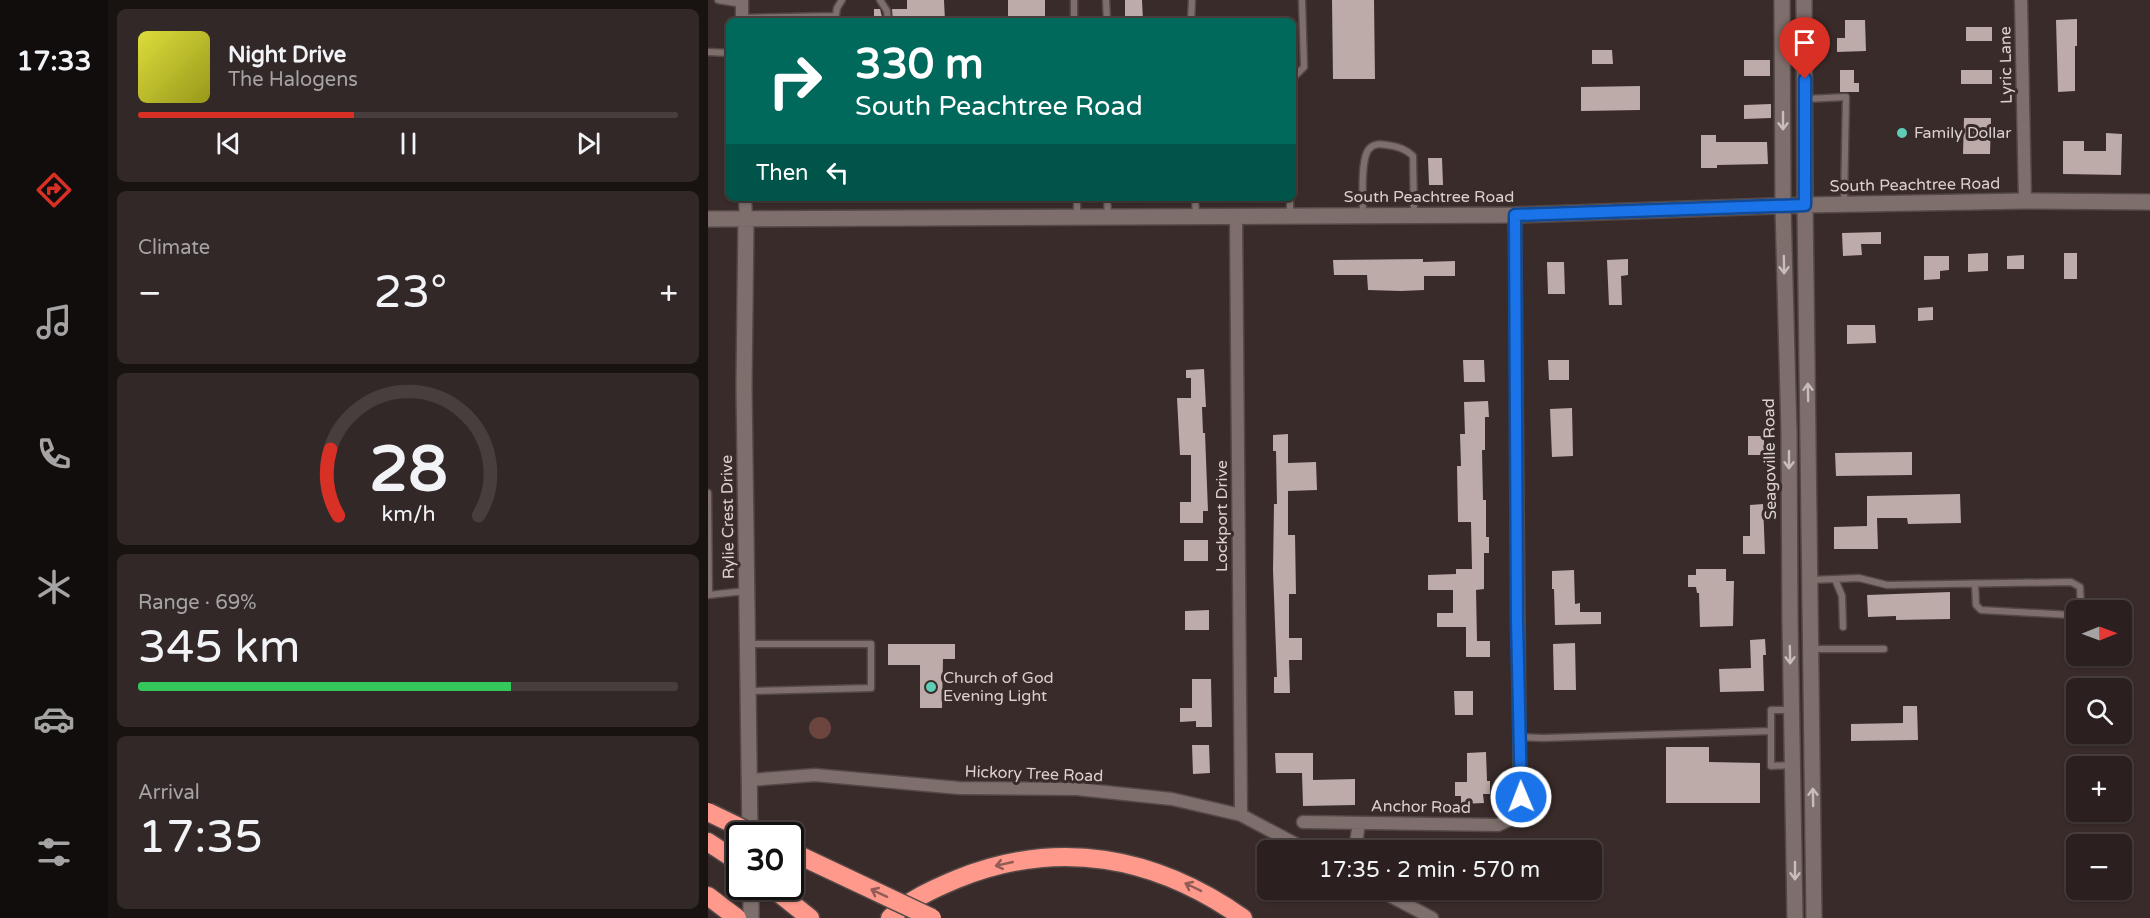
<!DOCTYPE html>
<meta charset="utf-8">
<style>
body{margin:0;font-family:"Varela Round",sans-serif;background:#332828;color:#f1f3f6;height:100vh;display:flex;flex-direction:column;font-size:22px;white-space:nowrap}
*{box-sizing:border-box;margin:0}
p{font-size:20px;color:#a6a3a4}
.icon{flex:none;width:33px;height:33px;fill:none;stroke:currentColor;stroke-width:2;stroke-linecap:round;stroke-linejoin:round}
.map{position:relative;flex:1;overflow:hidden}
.sheet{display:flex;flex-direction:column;gap:9px;padding:9px;background:#181211;width:600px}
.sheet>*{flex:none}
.banner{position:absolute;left:18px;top:18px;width:570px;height:183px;border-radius:9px;box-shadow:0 2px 4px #0004,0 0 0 2px #473e3d;background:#00695c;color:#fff;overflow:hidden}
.needle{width:39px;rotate:89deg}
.tools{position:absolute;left:1358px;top:600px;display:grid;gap:12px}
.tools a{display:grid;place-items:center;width:66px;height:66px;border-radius:9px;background:#2b201f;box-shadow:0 2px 4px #0004,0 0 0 2px #473e3d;font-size:30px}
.speed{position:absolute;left:18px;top:822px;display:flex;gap:12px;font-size:30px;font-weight:700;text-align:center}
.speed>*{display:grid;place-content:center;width:78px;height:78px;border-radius:50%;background:#2b201f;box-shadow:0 2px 4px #0004,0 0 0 2px #473e3d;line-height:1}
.speed .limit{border:3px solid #111;border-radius:9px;background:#fff;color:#111}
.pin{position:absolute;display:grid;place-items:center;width:51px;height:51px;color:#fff;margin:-62px -26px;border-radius:50% 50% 50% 0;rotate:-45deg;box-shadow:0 0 6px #0007}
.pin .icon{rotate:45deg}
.me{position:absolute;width:66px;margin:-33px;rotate:359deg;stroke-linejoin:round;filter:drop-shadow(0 0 4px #0008)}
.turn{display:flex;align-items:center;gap:21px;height:126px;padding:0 30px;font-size:27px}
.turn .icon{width:78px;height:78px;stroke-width:2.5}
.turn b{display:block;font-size:42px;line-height:51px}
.then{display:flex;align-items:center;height:57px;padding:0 30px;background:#0003;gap:12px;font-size:22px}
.big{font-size:45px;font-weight:600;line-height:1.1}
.sheet .tile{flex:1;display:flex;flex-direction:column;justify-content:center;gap:9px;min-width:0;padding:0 21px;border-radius:9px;background:#332828}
.sheet .dial{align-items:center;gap:0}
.dial svg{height:156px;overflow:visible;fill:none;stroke:#473e3d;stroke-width:7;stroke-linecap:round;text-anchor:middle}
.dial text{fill:#f1f3f6;stroke:none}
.song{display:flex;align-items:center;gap:18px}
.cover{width:72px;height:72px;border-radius:9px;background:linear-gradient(135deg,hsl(60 70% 55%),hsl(60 70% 35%))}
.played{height:6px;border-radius:3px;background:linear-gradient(90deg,#d93025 40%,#473e3d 40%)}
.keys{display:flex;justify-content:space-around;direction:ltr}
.heat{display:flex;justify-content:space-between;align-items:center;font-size:33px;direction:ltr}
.charge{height:9px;border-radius:4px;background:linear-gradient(90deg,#34c759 69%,#473e3d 0)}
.trip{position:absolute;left:549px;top:840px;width:345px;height:60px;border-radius:9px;background:#2b201f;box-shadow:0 2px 4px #0004,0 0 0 2px #473e3d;font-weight:600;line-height:60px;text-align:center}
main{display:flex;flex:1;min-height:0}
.dock{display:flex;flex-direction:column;width:108px;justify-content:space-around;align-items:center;background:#110d0c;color:#a6a3a4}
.dock .icon{width:42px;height:42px}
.dock .current{color:#d93025}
.dock b{font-size:27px;color:#f1f3f6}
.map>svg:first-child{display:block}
</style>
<main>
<nav class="dock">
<b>17:33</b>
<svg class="icon current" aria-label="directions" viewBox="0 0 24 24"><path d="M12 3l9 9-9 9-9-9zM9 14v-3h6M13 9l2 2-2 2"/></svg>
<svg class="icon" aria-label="music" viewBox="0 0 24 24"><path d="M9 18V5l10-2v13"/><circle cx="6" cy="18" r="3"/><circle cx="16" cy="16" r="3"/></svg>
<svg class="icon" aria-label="phone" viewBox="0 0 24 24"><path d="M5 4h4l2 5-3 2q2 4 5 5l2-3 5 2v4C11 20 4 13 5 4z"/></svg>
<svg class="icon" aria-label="climate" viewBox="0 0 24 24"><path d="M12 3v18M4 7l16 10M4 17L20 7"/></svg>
<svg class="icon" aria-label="car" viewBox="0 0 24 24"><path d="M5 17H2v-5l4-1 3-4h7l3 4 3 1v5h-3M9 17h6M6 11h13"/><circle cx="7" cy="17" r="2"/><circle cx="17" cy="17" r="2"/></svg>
<svg class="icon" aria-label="filters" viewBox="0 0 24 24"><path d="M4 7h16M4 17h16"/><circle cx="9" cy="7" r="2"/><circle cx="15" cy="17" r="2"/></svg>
</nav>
<section class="sheet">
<div class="tile">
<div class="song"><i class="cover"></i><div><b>Night Drive</b><p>The Halogens</p></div></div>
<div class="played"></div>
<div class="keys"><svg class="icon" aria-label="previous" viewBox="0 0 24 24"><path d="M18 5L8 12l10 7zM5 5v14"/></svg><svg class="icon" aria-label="pause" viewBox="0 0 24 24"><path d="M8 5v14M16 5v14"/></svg><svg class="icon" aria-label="next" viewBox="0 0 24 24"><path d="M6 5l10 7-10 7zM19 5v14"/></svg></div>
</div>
<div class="tile"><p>Climate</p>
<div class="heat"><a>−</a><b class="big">23°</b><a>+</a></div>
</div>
<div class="tile dial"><svg viewBox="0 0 100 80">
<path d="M14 69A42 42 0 1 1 86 69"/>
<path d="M14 69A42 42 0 0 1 10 35" stroke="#d93025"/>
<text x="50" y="56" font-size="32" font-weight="700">28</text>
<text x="50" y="72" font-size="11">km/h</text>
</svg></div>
<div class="tile"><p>Range · 69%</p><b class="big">345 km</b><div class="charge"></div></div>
<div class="tile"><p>Arrival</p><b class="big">17:35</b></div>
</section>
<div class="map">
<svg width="1442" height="918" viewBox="0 0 1442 918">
<rect width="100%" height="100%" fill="#392b29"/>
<path fill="#6c453f" d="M101 728a11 11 0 1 1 22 0a11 11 0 1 1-22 0Z"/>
<path fill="#bcaba8" d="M199,0H236L237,21H185L184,9H199Z
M300,0H337V21H300Z
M417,0H434L435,21H417Z
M624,0H666L667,79H625Z
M166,9H172L175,21H166Z
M1369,19V46H1367V91L1350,92L1348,20Z
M1137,20H1157L1158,51L1129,52V38H1137Z
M1258,27H1284V41H1258Z
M884,50H904L905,64H884Z
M1036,60H1062V76H1036Z
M1132,70H1146V83H1151V92H1132Z
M1253,70H1284V84H1253Z
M932,86V110L873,111V87Z
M1063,104V118L1036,119V105Z
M1256,118H1283L1282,154H1255Z
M1398,133L1414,134L1413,175L1355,174V141H1376V151H1398Z
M993,135H1008V142H1059L1060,164L1009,165V168H993Z
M720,158H734L735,185H721Z
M1173,232V244H1153L1154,255L1135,256L1134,233Z
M1280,253V271L1260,272V254Z
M1356,253H1369V279H1356Z
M1316,255V269H1299V256Z
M1216,256H1241V270L1232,271V279L1216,280Z
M715,259V262L747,261V276H716V290L693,291L660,290L659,275H626L625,260Z
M920,259V275L913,276L914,305H901L899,260Z
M839,262H856L857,294H840Z
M1225,307V320L1210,321V308Z
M1139,325H1167L1168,343L1139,344Z
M755,360H776L777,382H756Z
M840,360H861V380H841Z
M496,369L498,407H494L495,433H497L500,511H495V523H472V502H483V455H472L469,398H483V378H478V370Z
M780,401L781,417H777V450H774L775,500H778V537H781V553H776V589L768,590L769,641H782V657H758V627H729V613H745V590H720V575L748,574V569H764L763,522H750L749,466H753L752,434H757L756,402Z
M864,408L865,456L844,457L842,409Z
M580,434V463L608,462L609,490L580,491V535H587L588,594H581V638H594V660H581L582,693H566V677H569L565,570L566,504H569L568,451H565V435Z
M1040,436H1056V455H1040Z
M1204,452V475L1128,476L1127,453Z
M1252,494L1253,523L1200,524L1199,518H1169L1170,549H1126V527L1159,526V496Z
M1055,504L1057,554H1035V536H1042V505Z
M476,540H500V561H476Z
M988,569H1018V581H1026L1025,626L992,627L991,593H989L988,587H980V575H988Z
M866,570L867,604L872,603V612H893V624L847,625L846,589H844V571Z
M1242,592V619L1188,620V616L1160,617L1159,595Z
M501,610V630H477V611Z
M1057,639L1058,655H1055L1056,691L1012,692L1011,669L1043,668L1042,640Z
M867,643L868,690H846L845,644Z
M180,644H247V659H235L234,708H212V665H180Z
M484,679H503L504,727H488V721L472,722V708H484Z
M746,691H765V715H747Z
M1195,706H1209L1210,740L1143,741V724L1195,723Z
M484,745H501L502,773L485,774Z
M958,747H1001V762L1052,763V803H958Z
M778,752L779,781H782V794H775L776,803L753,804V796H747V782H759V753Z
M567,753H605V780L647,779V805L595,806L594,773H568Z"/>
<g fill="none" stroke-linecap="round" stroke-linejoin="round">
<g stroke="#544947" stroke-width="9">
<path id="lane" d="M10,0L34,4
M172,0L179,11L180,21
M366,0V21
M398,0L399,21
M35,18L127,16
M127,21L129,8L134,0
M483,21L484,0
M0,52L21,53
M585,78L596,67L594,0
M1098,99L1138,97L1136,203
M369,198V215
M399,198L400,215
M487,198L488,216
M582,215V198
M655,215C655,201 652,159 661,149C666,143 673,144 679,145C689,146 698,149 705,156L706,215
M0,493L1,595
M1127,579L1134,596L1135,627
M1102,580L1151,578L1179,585L1363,582L1372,587L1373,610H1371
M1267,584L1268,605L1273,610L1363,615L1368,612
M0,595L38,591
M1103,649H1176
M41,691L163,688V644H41
M1063,731V710H1083
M811,737L835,738L1063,731V766L1085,765"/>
</g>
<g stroke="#544947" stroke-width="15">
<path id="street" d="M34,0V21
M1313,0L1317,201
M37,198L38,218
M528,216L533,815
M42,780L107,775L251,788L369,789L464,799L533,815L599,850
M595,822L790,825L805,818L812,807L807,215
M647,850L651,823
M671,890L724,918"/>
</g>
<g stroke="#544947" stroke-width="18">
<path id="secondary" d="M1074,0L1075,207L1081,433L1082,621L1087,918
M1096,0L1097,205L1106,918
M38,218L36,386L42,836
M0,219L807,215L1097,205L1317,201L1442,202
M43,886V918"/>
</g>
<g stroke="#544947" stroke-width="21">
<path id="highway" d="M0,842L32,863
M62,886L102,918
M0,896L29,918
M182,918C201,900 225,889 249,879C350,838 447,856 535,918"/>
</g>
<use href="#lane" stroke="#7e6f6c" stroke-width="6"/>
<use href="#street" stroke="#7e6f6c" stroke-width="12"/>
<use href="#secondary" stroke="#7e6f6c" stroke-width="15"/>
<use href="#highway" stroke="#fe998c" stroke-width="18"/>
<g stroke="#544947" stroke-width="21" stroke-linecap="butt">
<path id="highway-bridge" d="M0,812L50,836
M82,851L224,918"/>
</g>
<use href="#highway-bridge" stroke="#fe998c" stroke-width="18"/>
</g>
<defs><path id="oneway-shaft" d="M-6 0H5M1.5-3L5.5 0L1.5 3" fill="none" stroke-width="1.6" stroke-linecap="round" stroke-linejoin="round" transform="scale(1.5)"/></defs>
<g stroke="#c8bdbb">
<use href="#oneway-shaft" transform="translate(1075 121) rotate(90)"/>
<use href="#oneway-shaft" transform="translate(1076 265) rotate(89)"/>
<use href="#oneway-shaft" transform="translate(1100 392) rotate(-91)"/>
<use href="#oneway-shaft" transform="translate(1081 460) rotate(90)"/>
<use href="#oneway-shaft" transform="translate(1082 655) rotate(89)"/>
<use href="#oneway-shaft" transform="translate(1105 797) rotate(-91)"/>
<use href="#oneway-shaft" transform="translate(1087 871) rotate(90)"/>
</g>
<g stroke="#925c56">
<use href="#oneway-shaft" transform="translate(296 864) rotate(167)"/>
<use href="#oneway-shaft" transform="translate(485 887) rotate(-154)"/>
<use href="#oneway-shaft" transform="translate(171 893) rotate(-155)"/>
</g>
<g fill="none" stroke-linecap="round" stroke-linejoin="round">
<g stroke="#114b97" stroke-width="15">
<path id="route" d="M813,797L809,621L807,215L1097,205V79"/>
</g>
<use href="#route" stroke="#1a73e8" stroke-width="10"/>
</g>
<g fill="#5eceb7" stroke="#392b29" stroke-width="2">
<circle cx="1194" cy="133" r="6"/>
<circle cx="223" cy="687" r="6"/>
</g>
<g text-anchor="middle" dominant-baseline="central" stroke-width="6" stroke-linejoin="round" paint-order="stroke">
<g font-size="16" fill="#dad1cf" stroke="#392b29">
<text transform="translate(1298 65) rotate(-91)">Lyric Lane</text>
<text transform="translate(1207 185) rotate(-1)">South Peachtree Road</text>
<text x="721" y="197">South Peachtree Road</text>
<text transform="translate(1062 459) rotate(-91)">Seagoville Road</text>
<text transform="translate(514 516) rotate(-90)">Lockport Drive</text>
<text transform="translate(20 517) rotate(-91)">Rylie Crest Drive</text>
<text transform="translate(326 774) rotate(2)">Hickory Tree Road</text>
<text transform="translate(713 807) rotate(1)">Anchor Road</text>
</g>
<g font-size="16" fill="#dad1cf" stroke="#392b29" text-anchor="start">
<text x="1206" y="133">Family Dollar</text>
<text x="235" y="678">Church of God<tspan x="235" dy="18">Evening Light</tspan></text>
</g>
</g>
</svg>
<div class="tools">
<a><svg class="needle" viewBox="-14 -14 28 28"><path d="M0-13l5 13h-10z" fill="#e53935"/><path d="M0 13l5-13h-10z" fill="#a6a3a4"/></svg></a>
<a><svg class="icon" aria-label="search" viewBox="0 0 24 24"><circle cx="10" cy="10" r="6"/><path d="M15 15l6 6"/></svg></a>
<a>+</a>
<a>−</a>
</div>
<div class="speed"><div class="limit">30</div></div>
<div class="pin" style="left:1097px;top:79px;background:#d93025"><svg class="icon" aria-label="arrive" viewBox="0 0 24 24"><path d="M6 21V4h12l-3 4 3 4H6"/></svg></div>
<svg class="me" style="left:813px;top:797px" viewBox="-20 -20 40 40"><circle r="17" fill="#1a73e8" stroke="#fff" stroke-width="3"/><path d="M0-11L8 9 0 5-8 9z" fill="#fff"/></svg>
<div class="trip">17:35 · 2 min · 570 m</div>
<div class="banner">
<div class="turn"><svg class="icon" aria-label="right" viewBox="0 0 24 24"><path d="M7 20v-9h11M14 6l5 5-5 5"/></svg><div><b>330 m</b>South Peachtree Road</div></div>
<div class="then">Then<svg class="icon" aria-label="left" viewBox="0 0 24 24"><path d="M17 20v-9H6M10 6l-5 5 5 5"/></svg></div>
</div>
</div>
</main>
